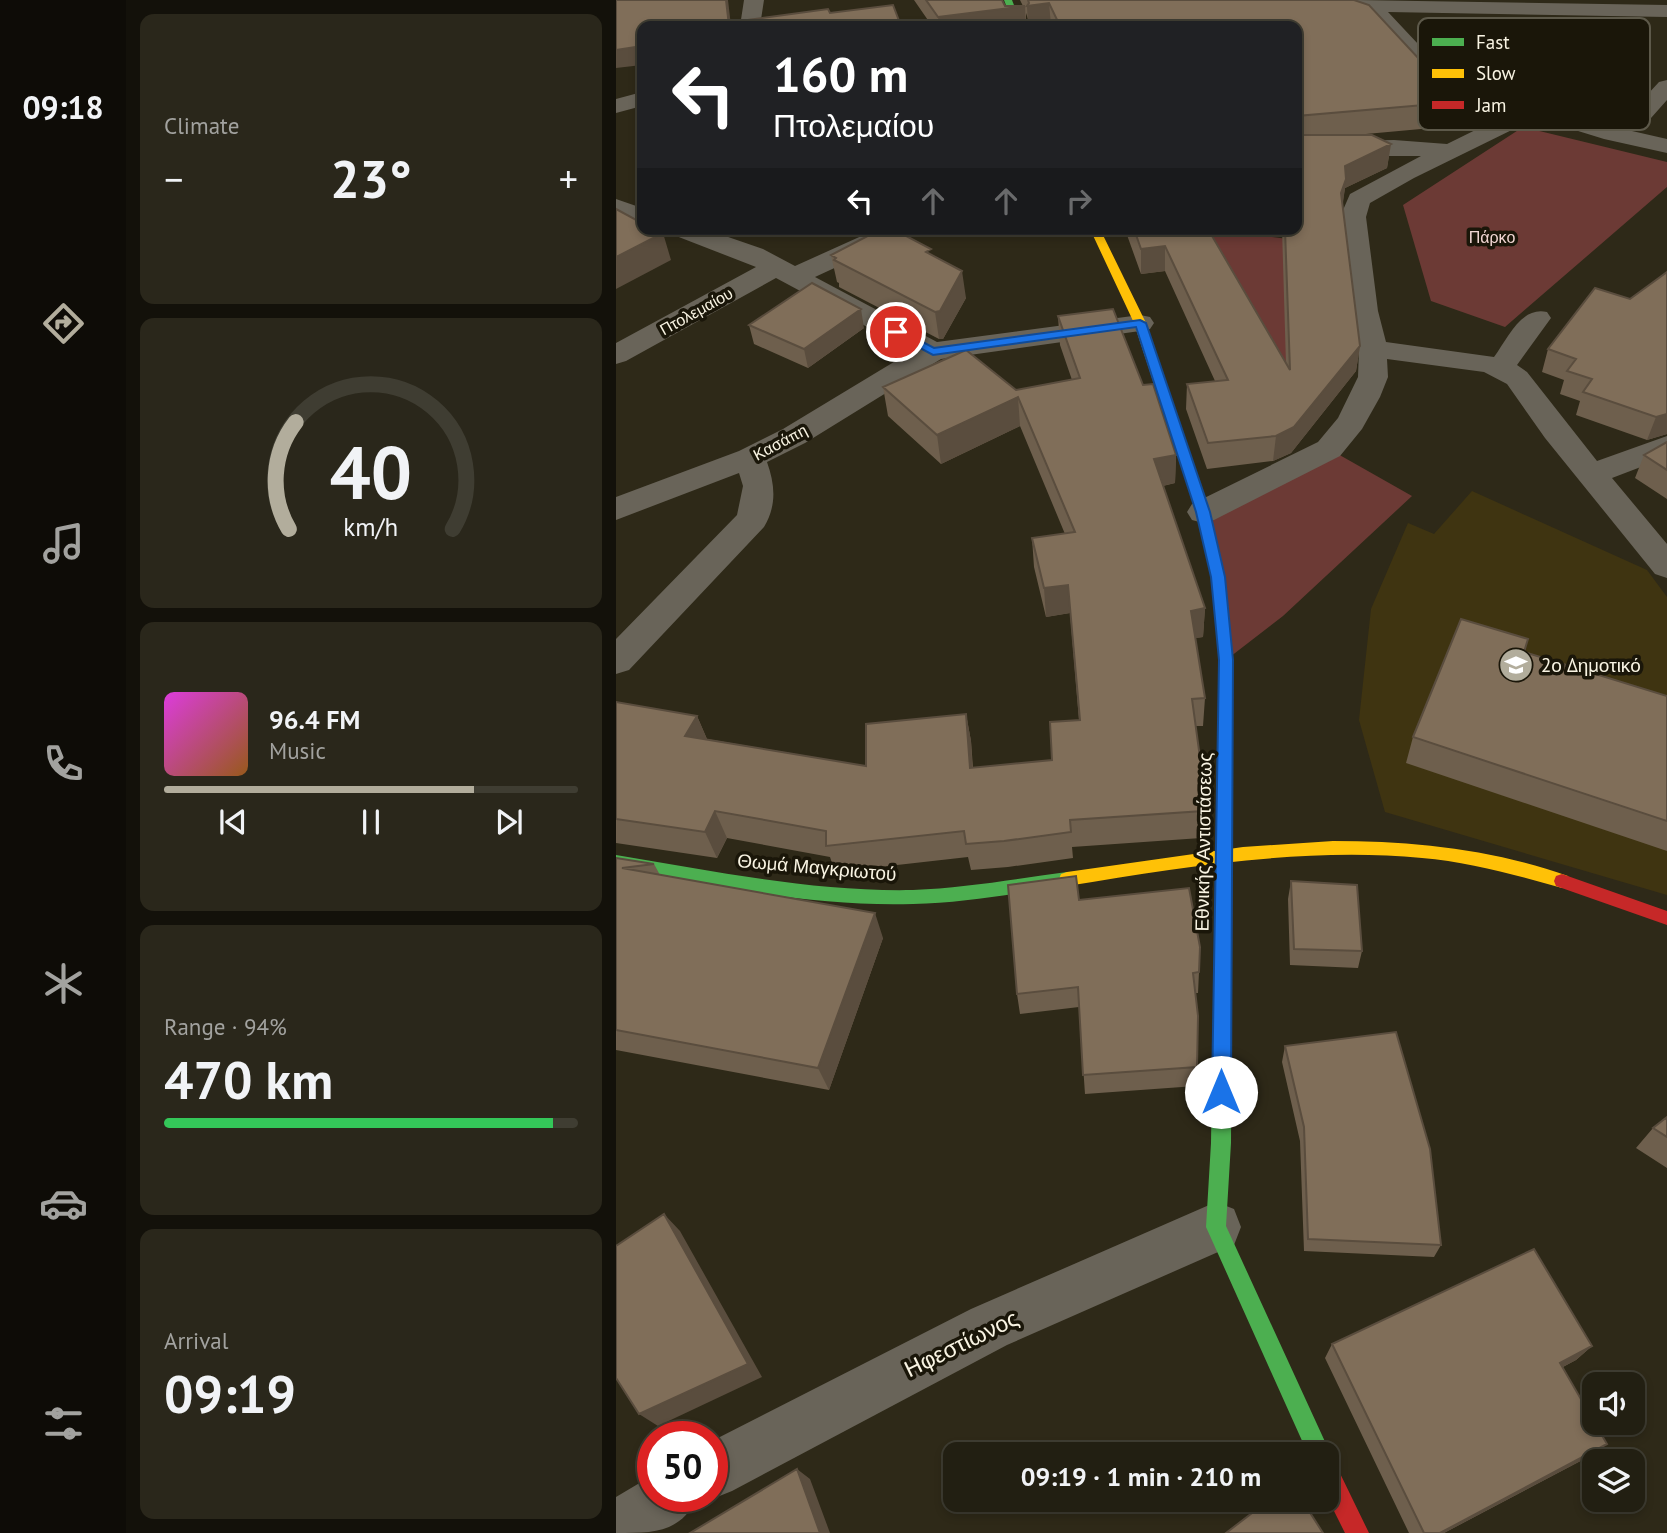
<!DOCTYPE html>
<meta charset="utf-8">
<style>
body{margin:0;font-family:"PT Sans",sans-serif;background:#2a271b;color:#f1f3f6;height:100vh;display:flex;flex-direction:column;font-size:26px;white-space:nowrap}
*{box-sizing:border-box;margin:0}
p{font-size:23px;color:#a2a29f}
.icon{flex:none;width:38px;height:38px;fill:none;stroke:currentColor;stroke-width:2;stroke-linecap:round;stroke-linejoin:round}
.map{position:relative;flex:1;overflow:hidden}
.panel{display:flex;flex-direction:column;gap:14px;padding:14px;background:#13110a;width:490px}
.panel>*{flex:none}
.top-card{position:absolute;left:21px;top:21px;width:665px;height:214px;border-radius:14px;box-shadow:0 4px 10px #0003,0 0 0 2px #3f3d32;background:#202124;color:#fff;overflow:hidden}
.fabs{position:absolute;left:966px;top:1372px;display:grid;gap:14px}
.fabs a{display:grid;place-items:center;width:63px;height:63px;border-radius:14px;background:#221f12;box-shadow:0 4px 10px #0003,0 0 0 2px #3f3d32;font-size:35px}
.speed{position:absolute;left:21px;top:1421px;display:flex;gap:14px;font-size:35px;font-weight:700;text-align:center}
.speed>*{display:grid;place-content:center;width:91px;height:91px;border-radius:50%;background:#221f12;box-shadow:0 4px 10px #0003,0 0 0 2px #3f3d32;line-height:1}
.speed .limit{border:10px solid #d22;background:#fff;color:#111}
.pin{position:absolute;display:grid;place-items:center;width:60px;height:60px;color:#fff;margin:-30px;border:4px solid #fff;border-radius:50%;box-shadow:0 2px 7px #0007}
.me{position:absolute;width:77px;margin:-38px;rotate:0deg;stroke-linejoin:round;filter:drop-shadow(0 0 5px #0008)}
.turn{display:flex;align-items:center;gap:24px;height:147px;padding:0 21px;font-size:32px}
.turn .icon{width:91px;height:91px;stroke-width:2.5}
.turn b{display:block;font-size:49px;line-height:60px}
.lanes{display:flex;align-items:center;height:66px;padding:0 21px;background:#0003;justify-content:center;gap:35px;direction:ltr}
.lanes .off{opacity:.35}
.big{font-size:52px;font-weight:800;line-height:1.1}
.panel .widget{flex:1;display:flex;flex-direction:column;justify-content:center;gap:10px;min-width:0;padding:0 24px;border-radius:14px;background:#2a271b}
.panel .dial{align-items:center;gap:0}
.dial svg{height:182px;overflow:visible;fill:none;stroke:#3f3d32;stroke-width:7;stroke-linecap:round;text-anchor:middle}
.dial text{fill:#f1f3f6;stroke:none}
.song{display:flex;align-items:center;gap:21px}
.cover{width:84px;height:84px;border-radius:10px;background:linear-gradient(135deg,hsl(300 70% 55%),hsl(30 70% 35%))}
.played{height:7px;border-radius:4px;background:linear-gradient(90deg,#b2ad9c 75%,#3f3d32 75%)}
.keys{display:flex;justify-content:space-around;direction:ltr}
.heat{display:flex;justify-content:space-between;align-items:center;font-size:38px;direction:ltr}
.charge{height:10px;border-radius:5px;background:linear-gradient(90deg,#34c759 94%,#3f3d32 0)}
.trip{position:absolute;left:327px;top:1442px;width:396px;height:70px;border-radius:14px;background:#221f12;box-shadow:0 4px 10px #0003,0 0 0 2px #3f3d32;font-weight:800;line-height:70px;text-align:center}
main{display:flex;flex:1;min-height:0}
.tabs{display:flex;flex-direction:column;width:126px;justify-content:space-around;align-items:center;background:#0e0c07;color:#a2a29f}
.tabs .icon{width:49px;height:49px}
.tabs .on{color:#b2ad9c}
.tabs b{font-size:32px;color:#f1f3f6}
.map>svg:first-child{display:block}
</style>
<main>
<nav class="tabs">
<b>09:18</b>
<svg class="icon on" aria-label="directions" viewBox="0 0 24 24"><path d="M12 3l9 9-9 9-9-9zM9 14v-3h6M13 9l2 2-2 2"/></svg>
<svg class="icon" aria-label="music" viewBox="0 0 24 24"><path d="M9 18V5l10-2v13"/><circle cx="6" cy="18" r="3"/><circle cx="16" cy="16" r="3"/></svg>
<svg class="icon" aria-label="phone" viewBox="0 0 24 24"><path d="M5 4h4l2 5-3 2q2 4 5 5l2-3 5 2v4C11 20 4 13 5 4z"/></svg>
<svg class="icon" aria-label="climate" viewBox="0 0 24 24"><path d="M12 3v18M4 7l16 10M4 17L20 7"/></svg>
<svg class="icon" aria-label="car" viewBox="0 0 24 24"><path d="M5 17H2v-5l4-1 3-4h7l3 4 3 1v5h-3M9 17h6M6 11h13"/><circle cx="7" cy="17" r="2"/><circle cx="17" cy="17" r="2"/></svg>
<svg class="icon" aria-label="filters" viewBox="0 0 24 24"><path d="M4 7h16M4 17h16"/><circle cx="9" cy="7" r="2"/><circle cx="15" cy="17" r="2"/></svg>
</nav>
<section class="panel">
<div class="widget"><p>Climate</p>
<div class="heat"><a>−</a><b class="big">23°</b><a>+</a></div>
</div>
<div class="widget dial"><svg viewBox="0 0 100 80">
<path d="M14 69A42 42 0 1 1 86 69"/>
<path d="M14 69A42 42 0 0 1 17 22" stroke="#b2ad9c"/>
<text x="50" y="56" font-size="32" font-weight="700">40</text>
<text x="50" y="72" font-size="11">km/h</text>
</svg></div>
<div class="widget">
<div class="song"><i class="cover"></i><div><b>96.4 FM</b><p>Music</p></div></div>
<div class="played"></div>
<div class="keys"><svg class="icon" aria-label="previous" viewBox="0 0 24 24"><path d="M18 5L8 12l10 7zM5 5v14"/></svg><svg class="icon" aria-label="pause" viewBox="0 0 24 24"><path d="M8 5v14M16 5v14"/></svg><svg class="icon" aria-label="next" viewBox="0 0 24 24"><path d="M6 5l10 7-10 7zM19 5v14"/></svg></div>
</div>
<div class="widget"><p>Range · 94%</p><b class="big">470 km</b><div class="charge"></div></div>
<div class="widget"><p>Arrival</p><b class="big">09:19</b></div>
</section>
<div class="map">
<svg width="1051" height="1533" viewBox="0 0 1051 1533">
<rect width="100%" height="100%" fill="#2e2918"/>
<path fill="#3f3411" d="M856,491L1031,570L1051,597V895L769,812L743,720L755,609L792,523L818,534Z"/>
<path fill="#6c3a35" d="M907,127L1051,162V187L889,327L815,301L787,205Z
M581,235L656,237L731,246L677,370L661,387Z
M713,449L796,496L667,616L610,660L587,512Z"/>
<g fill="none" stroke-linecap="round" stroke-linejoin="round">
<path fill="#696459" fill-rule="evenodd" d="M128,0H148L144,26H124Z
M740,0L1051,5V17L772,12L818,61L841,79L993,126L1019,108L1043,82L1051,80V100L1035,118L1016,131L1051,139V153L988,139L920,118L798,178L754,203L750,217L762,311L770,342L878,357C892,338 905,306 931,312L935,318L901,365L911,372L981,461L1051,436V457L996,478L1051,544V578L1039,574L929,438L891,384L868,372L771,359L772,377L764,397L746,429L724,456L598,520L587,523L576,520L571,512L576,504L702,442L722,418L742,377L743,349L734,311L724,217L734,194L805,156H681V142L778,140L831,144L898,111L825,89L802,71Z
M26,92V106L0,113V99Z
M0,199L26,208V224L0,215Z
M51,229H89L147,249L179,266L261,229H296L292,234L199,277L321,342L524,315L534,317L538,323L534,329L524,331L325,359L189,443L151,462C159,485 161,505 148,527L13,670L0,674V639L121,515L127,486L123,473L0,520V497L123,451L167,429L296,351L160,278L10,361L0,364V343L140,267L55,234Z
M600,1202L618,1209L625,1227L618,1245L391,1345L116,1491L96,1499L90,1496H96V1441L355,1309Z
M37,1475V1496H82C65,1533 39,1533 0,1533V1497Z"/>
<path fill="#4caf50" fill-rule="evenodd" d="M388,0H396L406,26H398Z
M0,855C98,871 197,892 297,890C349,888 400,879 451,872L457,874L459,879L457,884L451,886C400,893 349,903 297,904C197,907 98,886 0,869Z
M607,945L613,948L616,953L615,1143L610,1226L711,1446L714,1454L710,1462V1454H692L590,1227L595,1143L598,953L601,948Z"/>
<path fill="#ffc107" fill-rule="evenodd" d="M474,229H484L530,323L594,512L609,577L613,615L611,619L606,620L599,615L595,577L580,512L518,323Z
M717,841C797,841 876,849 952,876L954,881L952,886L946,888C900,875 853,862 806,858C687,847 568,867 451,886L445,884L443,879L445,874L451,872L627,847Z"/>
<path fill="#c62828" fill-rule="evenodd" d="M606,610L613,615L617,660L616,953L613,958L607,961L601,958L598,953L603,660L599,615Z
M946,874L1051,911V925L940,886L938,881L940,876Z
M710,1458L718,1461L753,1533H729L710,1495Z"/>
</g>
<path fill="#6e5f4d" d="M298,0H386L389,6H407L404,0H738L843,102L838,126L739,135L775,144L771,168L729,188L726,206L744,346L740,371L675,453L657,461L591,469L570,409L571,384L599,381L549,271L525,274L511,235H505L504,229H592L670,364L666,229H681V26H412V19L410,13V26H316Z
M215,255H316L350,298L327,339H323L223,287V283L221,282Z
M1014,299L1051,434L1031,440L960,415L964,401L944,394L948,380L926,372L932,349Z
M442,316L527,385L560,455L559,483L547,486L589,608L587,637L579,638L589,698L587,726H579L587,811L585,838L456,847L457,858L392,867L355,870L352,857L219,872L214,857L111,838L101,858L0,843V702L81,716L91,739L250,766L350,714L355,741L357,768L436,760L463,720L454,613L430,617L418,567L416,538L449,534L404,426L325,464L272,416L267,387L400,390L456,380L444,345Z
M133,325L248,328L192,368L138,344Z
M1051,442V499L1019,478L1028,455Z
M908,652L1051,696V851L790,763L797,737Z
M0,858L38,864L44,875L267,938L213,1090L0,1050Z
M675,881L746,951L742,968L674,965L672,899Z
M463,900L583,972L582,993H580L581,1067L580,1086L469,1094L463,1007L404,1014L401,994Z
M669,1046L825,1245L818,1257L688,1251L684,1141L666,1062Z
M1051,1117V1168L1020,1148L1037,1128Z
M716,1344L976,1346L960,1360L947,1367L974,1456L828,1533H793L709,1358Z"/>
<path fill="#5a4d3e" d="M110,0H112L115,26H113Z
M433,3L435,25L412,26L411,6Z
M409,6L410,26H323L322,17Z
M26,46V65L0,68V50Z
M775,144L771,168L729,188L727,203L721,217L729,166Z
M47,233L55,260L0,289V257Z
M549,246V271L525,274V249Z
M346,271L350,298L327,339H323L319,312Z
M245,309L248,328L192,368L188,349Z
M744,346L740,371L675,453L657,461L660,436Z
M402,397L404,426L325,464L321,435Z
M1051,414V434L1031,440L1040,417Z
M560,455L559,483L537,488L538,459Z
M452,585L454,613L430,617L428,588Z
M589,608L587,637L574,639L575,611Z
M350,714L355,741L358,795L354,768Z
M81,716L93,744L69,736Z
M99,811L111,838L101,858L89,832Z
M259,913L267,938L213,1090L202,1068Z
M48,1214L64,1231L146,1377L42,1426L23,1414Z
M976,1346L960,1360L929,1376L944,1363Z
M991,1444L974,1456L828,1533H824Z
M181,1469L194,1479L214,1533H204Z"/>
<path fill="#806e59" stroke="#5a4d3e" stroke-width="2" d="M0,0H110L113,26H26V46L0,50Z
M310,0H386L389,6H409L322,17Z
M412,0H738L753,5L843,102L681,116V130V26H444L433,3L411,6L413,3Z
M277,5L285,26H132L131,20L212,9L214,13Z
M681,132L683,135H756L775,144L729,166L730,179L725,193L744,346L678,427L660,436L592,443L571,384L612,380L549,246L525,249L518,229H592L674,370L669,229H681Z
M0,209L26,223V229H39L47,233L0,257Z
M265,229H277L315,249L310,252L346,271L324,311L319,312L218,260L220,258L215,255Z
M1051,272V414L1040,417L967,392L976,379L951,371L960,359L932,349L979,288L1014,299Z
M196,283L245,309L188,349L133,325Z
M497,309L527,385L537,384L560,455L538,459L589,608L575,611L589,698L576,699L588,787L587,811L454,820L455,832L388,841L350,844L348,831L210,846V831L99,811L89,832L0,819V702L81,716L69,736L250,766V724L350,714L354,768L436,760L434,722L464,720L452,585L428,588L416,538L459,532L402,397L321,435L267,387L350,350L400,390L464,378L442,316Z
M1051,442V470L1028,455Z
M845,619L912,639L908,652L1051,696V821L797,737Z
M0,858L38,864L6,868L259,913L202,1068L0,1030Z
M460,876L463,900L573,888L584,947L583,972L577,973L582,1016L581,1067L467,1075L462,987L401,994L392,885Z
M675,881L741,885L746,951L678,949Z
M780,1032L814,1149L825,1245L692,1239L688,1127L669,1046Z
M1051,1117V1137L1037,1128Z
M48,1214L132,1364L23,1414L0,1378V1246Z
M918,1249L976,1346L944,1363L991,1444L824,1533H808L716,1344Z
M181,1469L204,1533H74Z
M653,1500H686L707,1533H610Z"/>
<path fill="#1a73e8" stroke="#114b97" stroke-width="2" d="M524,320L530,323L594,512L609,577L617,660L615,1092L612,1098L605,1101L599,1098L596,1092L603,660L595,577L580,512L520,327L317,355L274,332L284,330L318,348Z"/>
<defs>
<g id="school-disc" transform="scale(1.75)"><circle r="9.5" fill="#b2ad9c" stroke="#1a1609"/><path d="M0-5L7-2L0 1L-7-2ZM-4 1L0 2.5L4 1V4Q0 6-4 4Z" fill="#fff"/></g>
</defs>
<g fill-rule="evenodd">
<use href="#school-disc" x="900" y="665"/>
</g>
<g text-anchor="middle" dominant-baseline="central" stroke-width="7" stroke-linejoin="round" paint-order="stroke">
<g font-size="16" fill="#f1d6d3" stroke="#1a1609">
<text x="876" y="237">Πάρκο</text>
</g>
<g font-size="16" fill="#f9f4e3" stroke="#1a1609">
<text transform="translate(80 311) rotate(-29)">Πτολεμαίου</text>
<text transform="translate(164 442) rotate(-28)">Κασάπη</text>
</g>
<g font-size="19" fill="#f9f4e3" stroke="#1a1609" text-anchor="start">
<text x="925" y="665">2ο Δημοτικό</text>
</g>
<g font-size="19" fill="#f9f4e3" stroke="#1a1609">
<text transform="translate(587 842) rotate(-89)">Εθνικής Αντιστάσεως</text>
<text transform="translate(201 867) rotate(5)">Θωμά Μαγκριωτού</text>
</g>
<g font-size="23" fill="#f9f4e3" stroke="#1a1609">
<text transform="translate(345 1343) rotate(-26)">Ηφεστίωνος</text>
</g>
</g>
<rect x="802" y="18" width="232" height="112" rx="10" fill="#1a1609" stroke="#5d594a" stroke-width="2"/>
<rect x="816" y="38" width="32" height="8" fill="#4caf50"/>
<rect x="816" y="69" width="32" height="9" fill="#ffc107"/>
<rect x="816" y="101" width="32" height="8" fill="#c62828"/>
<g font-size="19" fill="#f9f4e3">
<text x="860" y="49">Fast</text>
<text x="860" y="80">Slow</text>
<text x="860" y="112">Jam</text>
</g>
</svg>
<div class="fabs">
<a><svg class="icon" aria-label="sound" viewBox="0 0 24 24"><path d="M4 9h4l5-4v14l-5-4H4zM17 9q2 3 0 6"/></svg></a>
<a><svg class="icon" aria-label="layers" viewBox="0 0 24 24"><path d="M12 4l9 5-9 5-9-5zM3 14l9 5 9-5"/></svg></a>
</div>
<div class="speed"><div class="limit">50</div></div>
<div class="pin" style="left:280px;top:332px;background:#d93025"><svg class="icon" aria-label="arrive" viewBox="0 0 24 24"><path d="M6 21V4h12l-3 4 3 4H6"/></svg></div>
<svg class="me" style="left:605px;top:1092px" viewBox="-20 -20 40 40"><circle r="19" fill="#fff"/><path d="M0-13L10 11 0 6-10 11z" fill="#1a73e8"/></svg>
<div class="trip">09:19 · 1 min · 210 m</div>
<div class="top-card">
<div class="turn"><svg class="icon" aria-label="left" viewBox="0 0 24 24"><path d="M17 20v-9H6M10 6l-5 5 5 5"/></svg><div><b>160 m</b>Πτολεμαίου</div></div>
<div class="lanes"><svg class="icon" aria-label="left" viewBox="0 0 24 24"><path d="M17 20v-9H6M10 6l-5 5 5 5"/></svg><svg class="icon off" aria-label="ahead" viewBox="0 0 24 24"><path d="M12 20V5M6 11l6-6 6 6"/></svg><svg class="icon off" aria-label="ahead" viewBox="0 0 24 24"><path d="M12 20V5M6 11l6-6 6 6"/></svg><svg class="icon off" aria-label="right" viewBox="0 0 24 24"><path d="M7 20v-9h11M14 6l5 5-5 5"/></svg></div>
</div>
</div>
</main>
